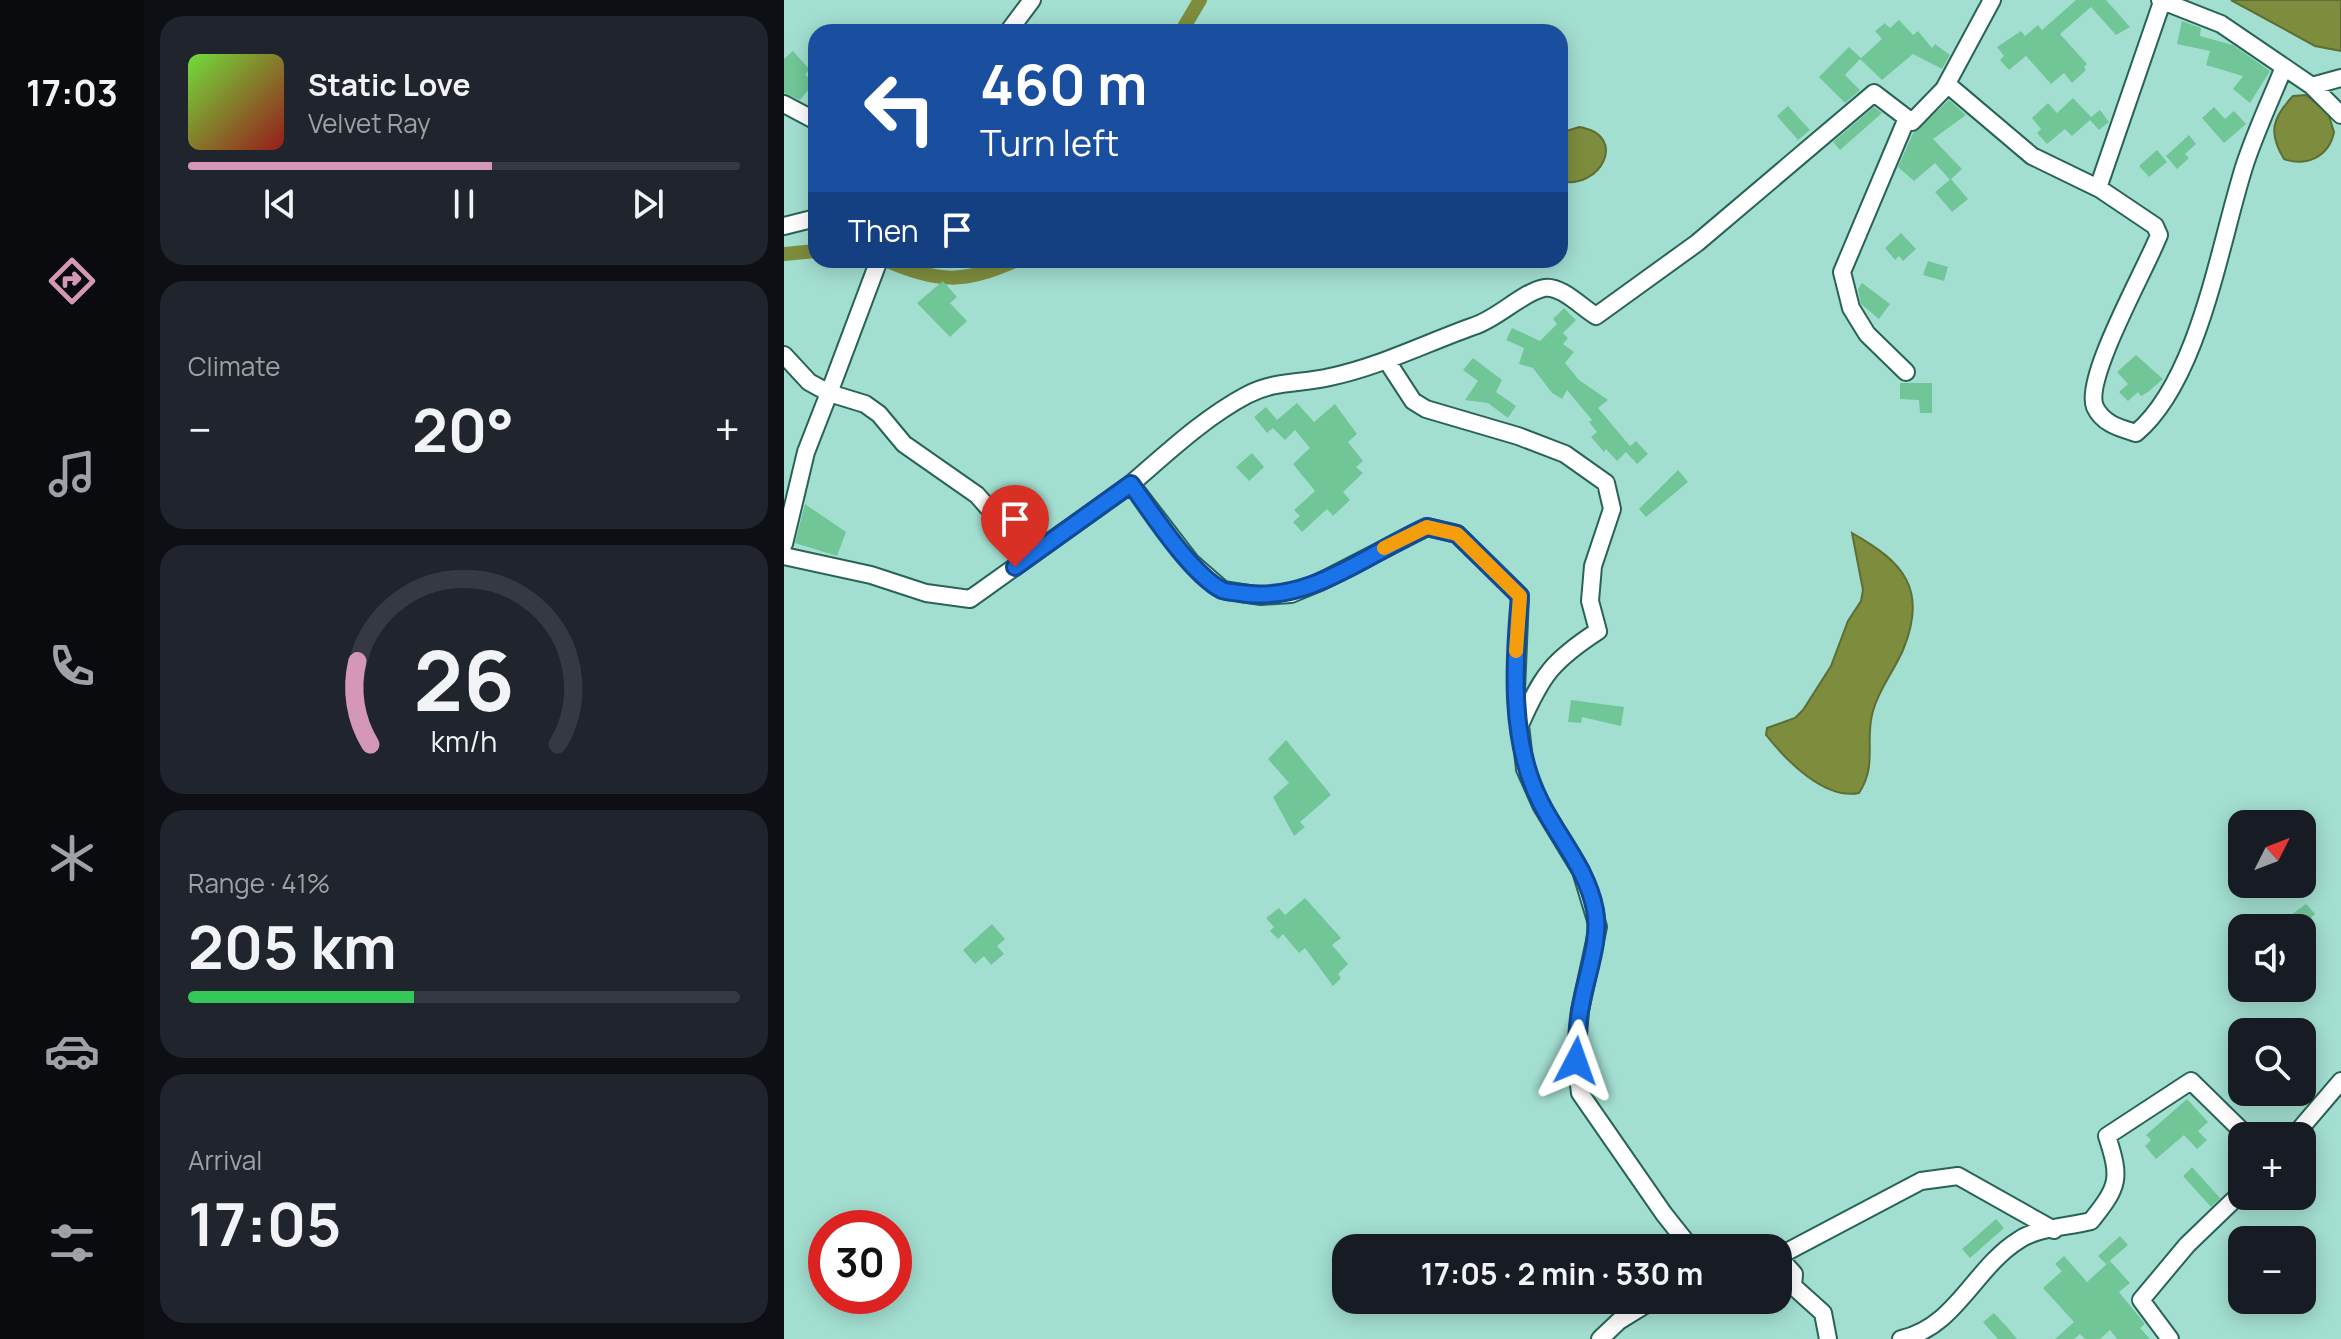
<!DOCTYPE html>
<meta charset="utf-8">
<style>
body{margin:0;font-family:Manrope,sans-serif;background:#20242c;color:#f1f3f6;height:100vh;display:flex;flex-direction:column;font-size:30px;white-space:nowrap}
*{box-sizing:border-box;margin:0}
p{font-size:26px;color:#9ea1a6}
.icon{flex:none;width:44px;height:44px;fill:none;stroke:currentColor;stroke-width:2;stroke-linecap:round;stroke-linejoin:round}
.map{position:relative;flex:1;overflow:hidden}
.drawer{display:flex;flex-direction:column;gap:16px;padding:16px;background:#0d0f14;width:640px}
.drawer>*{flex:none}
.guide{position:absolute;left:24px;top:24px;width:760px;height:244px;border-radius:24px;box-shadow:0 4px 20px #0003;background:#1a4fa0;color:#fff;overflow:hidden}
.needle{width:52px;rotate:48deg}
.controls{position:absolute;left:1444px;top:810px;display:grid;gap:16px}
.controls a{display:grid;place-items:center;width:88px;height:88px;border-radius:16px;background:#171b24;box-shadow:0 4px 20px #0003;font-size:40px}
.speed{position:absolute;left:24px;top:1210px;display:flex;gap:16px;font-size:40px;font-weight:700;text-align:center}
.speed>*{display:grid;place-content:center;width:104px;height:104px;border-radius:50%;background:#171b24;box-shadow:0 4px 20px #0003;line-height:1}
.speed .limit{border:12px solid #d22;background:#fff;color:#111}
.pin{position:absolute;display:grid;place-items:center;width:68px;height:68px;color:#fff;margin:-82px -34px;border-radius:50% 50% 50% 0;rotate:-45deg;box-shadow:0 0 8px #0007}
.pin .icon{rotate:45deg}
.me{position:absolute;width:88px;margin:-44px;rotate:4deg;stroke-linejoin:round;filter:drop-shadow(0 0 6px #0008)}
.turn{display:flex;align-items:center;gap:28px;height:168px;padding:0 40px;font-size:36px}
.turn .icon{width:104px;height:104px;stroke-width:2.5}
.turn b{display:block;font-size:56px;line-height:68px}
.then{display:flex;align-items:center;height:76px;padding:0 40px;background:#0003;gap:16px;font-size:30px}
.big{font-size:60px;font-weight:700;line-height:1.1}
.drawer .widget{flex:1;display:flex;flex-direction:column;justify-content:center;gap:12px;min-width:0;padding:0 28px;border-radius:24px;background:#20242c}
.drawer .dial{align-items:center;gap:0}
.dial svg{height:208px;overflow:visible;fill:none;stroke:#363941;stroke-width:7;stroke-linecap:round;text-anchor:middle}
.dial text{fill:#f1f3f6;stroke:none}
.song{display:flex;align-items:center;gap:24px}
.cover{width:96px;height:96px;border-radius:12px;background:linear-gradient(135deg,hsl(100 70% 55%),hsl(0 70% 35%))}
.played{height:8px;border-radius:4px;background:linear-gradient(90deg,#d497b5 55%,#363941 55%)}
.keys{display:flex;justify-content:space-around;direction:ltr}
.heat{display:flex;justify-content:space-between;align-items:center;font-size:44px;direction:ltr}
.charge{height:12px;border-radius:6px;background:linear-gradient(90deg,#34c759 41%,#363941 0)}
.trip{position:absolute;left:548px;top:1234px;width:460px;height:80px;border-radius:24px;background:#171b24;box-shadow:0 4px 20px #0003;font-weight:700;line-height:80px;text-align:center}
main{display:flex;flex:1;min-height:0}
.menu{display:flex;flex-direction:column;width:144px;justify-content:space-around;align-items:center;background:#090b0e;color:#9ea1a6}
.menu .icon{width:56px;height:56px}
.menu .current{color:#d497b5}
.menu b{font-size:36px;color:#f1f3f6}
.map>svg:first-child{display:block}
</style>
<main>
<nav class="menu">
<b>17:03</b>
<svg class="icon current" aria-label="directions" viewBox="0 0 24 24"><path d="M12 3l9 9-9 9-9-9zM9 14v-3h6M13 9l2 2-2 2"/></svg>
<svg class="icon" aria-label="music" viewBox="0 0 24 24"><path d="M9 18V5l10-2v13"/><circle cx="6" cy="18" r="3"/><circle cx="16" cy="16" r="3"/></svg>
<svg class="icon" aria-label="phone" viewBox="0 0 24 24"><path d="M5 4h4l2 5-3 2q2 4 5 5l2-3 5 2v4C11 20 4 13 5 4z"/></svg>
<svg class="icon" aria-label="climate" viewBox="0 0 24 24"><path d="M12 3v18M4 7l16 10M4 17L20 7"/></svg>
<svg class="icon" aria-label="car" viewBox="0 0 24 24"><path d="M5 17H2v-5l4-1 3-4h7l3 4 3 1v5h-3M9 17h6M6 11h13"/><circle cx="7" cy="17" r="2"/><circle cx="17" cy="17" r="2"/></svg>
<svg class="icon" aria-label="filters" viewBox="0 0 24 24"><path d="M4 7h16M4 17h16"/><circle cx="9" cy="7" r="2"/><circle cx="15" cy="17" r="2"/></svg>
</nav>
<section class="drawer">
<div class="widget">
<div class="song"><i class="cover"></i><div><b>Static Love</b><p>Velvet Ray</p></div></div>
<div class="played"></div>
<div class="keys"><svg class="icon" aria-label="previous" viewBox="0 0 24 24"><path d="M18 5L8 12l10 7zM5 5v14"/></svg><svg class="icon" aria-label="pause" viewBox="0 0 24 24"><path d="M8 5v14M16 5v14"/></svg><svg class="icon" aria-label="next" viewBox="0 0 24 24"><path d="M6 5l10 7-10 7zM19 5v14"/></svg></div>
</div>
<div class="widget"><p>Climate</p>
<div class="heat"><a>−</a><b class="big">20°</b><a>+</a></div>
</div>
<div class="widget dial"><svg viewBox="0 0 100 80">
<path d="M14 69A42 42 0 1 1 86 69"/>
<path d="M14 69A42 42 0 0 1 9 37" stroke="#d497b5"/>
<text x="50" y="56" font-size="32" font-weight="700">26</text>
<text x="50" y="72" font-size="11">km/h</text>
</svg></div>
<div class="widget"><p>Range · 41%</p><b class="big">205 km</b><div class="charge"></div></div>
<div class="widget"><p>Arrival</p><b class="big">17:05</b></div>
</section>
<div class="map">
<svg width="1557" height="1339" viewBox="0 0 1557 1339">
<rect width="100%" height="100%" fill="#a3dfd1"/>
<path fill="#7e8d3d" stroke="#5c6e34" stroke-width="2" d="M1447,0H1557V51L1531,46Z
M1522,95L1544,113L1550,132C1545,157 1522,167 1500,159C1484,133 1488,118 1509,96Z
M795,127C846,135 816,191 776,181V133Z
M1068,533C1120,562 1144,590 1119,650C1110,671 1095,689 1089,711C1080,741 1094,764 1075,793C1040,800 1002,760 982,735L983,728L1011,718L1019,710L1047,666L1064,621L1077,601L1079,590Z"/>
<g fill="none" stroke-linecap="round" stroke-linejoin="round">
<path stroke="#7e8d3d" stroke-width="14" d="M397,32L416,0
M0,254L32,251
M101,260C156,283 179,284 233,260"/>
</g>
<path fill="#71c697" d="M1292,0H1322L1346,27L1332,35L1307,7L1276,34L1303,64L1300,67L1302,70L1288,83L1280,73L1267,84L1242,56L1225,70L1216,60L1220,56L1213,47L1237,31L1241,36L1254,25L1258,30Z
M1115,20L1129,35L1134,31L1148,48L1151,44L1166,55L1158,69L1129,54L1098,80L1076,59L1098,39L1091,31L1101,23L1106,28Z
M1398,21L1417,28L1416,36L1449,45L1486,71L1466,103L1449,89L1459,76L1422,65L1426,51L1393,44Z
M1065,47L1077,58L1061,75L1076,90L1061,103L1035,77Z
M9,51L26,70L21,74L29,84L16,100L0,93V59Z
M1289,98L1307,117L1316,110L1325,122L1315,130L1306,120L1288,136L1281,129L1263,144L1253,133L1257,129L1248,118L1264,103L1273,113Z
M1165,100L1182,115L1149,139L1178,169L1166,180L1151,163L1130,181L1114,167L1129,133Z
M1004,106L1026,130L1014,140L993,116Z
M1090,107L1098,113L1056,150L1049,142Z
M1430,107L1441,119L1450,111L1462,124L1440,143L1418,118Z
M1405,135L1412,144L1401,154L1405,158L1393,169L1382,156Z
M1373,150L1383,162L1365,177L1355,166Z
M1167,179L1184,199L1168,212L1151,192Z
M1117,233L1132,249L1119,261L1115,256L1111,260L1101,248Z
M1144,261L1164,267L1160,281L1139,275Z
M159,281L173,297L166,303L183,321L166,337L133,303Z
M1078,283L1106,304L1095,319L1077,304L1074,289Z
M780,308L792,320L779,333L784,338L779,344L790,352L781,363L795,380L824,400L814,408L846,446L852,441L864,454L853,464L842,452L833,461L822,449L820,452L807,437L813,432L805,422L808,420L783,390L778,399L768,393L749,368L735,364L740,348L722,340L728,328L756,341L773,324L769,319Z
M1352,355L1379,379L1364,392L1357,396L1354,392L1344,401L1335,392L1344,384L1333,372Z
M689,358L718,380L712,392L732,406L724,418L704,403L681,400L694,381L679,370Z
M1116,383H1148V413H1136L1135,400L1116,399Z
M513,403L530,422L551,404L573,434L564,442L579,461L572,467L579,473L559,492L566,500L549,516L543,509L518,532L509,522L516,516L510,510L531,491L509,464L526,448L511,430L501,440L489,428L483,433L470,417L482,407L493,420Z
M468,453L480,467L465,481L452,467Z
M894,470L904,482L862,517L855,509Z
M21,504L62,532L53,556L11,543Z
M787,700L840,707L837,726L798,717L797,723L784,722Z
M502,740L547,795L516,822L521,827L510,836L489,797L505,783L484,759Z
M521,898L557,938L548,945L564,964L554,974L557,978L549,986L521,948L515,953L499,934L494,939L486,931L490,927L482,918L495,908L501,915Z
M1522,904L1531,914L1515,928H1506L1499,921Z
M208,924L221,939L213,946L220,954L207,965L200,956L191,964L179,950Z
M1403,1099L1424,1122L1414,1131L1423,1140L1413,1149L1400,1135L1372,1159L1361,1146L1367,1140L1362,1135Z
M1408,1167L1436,1198L1427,1207L1399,1176Z
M1212,1219L1220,1228L1186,1258L1178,1249Z
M1336,1236L1344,1245L1322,1264L1314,1256Z
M1280,1256L1303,1282L1326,1261L1346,1283L1335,1292L1361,1324L1356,1328L1366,1339H1333L1326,1330L1316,1339H1301L1296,1334L1290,1339H1271L1290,1322L1259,1288L1278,1271L1271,1264Z
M1210,1313L1224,1328L1233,1339H1214L1199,1322Z"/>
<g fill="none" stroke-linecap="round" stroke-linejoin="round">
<g stroke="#286357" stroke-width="20">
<path id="street" d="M1376,0L1437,24L1528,86L1557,115
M224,32L248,0
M1163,84L1248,156L1316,189L1371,226L1375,235C1362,269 1299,379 1311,407C1319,424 1336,428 1352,433C1416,379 1436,241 1461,164C1472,131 1487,99 1500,67
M1528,86L1557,78
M0,104L32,121
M1314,188L1378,2
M0,226L32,218
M95,260L45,393L81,404L95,414L120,444L193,495L246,555
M0,355L25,382L45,393L22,452L0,544
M603,361L629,401L642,409L734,436L781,454L822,483L828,509L809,566L806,601L814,631C768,661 758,675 736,725
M1122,372L1083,334L1067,308L1058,272L1123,118
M0,556L87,575L142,593L186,599L347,484
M1510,1136L1557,1081
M907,1248L880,1214L796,1093L792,1061L796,1010L814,927L797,871L757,805L741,769L732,690L736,596L673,534L643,527L536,582L507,594L477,596L439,590L407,562L347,484C383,453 421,417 463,395C491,380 517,384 546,377C597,366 642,343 690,326C713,319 739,292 760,288C777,285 797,307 812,316L913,243L1090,93L1128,122L1160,89L1208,0
M994,1256L1010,1274L1009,1286L1039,1313L1044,1339
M995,1256L1137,1181L1174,1176L1270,1230
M816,1339L835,1321L869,1300
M1117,1339C1172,1327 1190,1268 1235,1240C1254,1227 1284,1227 1307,1221C1335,1186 1337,1179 1323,1136L1407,1081L1463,1136
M1386,1339L1357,1300L1403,1245L1458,1192"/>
</g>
<use href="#street" stroke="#fff" stroke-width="16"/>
</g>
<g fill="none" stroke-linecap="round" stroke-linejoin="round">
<g stroke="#114b97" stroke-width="20">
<path id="route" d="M231,567L347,484C367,512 407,574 438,590C443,592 451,592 456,593C526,604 582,554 643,527L673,534L736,596C730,663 725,740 756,801C774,838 803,868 811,910C817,940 802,976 797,1006C793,1024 793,1043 792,1061"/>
</g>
<use href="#route" stroke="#1a73e8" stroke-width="14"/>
<path stroke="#f59e0b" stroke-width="14" d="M600,548L643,527L673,534L736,596L732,651"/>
</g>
</svg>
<div class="controls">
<a><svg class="needle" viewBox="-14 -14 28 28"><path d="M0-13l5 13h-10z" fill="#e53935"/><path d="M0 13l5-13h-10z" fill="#9ea1a6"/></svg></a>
<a><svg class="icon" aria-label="sound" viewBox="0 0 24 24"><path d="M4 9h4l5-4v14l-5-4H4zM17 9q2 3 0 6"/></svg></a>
<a><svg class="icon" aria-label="search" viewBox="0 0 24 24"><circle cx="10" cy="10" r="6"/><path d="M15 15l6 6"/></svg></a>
<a>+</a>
<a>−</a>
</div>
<div class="speed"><div class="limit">30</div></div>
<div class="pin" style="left:231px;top:567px;background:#d93025"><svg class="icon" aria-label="arrive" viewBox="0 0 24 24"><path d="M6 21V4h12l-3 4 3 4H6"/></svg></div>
<svg class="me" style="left:792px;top:1061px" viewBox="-20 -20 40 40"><path d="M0-17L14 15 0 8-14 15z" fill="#1a73e8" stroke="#fff" stroke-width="4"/></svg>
<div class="trip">17:05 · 2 min · 530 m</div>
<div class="guide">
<div class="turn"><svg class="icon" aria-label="left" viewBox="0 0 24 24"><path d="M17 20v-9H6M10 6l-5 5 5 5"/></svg><div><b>460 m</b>Turn left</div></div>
<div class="then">Then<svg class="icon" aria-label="arrive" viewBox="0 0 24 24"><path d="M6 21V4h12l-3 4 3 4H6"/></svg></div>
</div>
</div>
</main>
